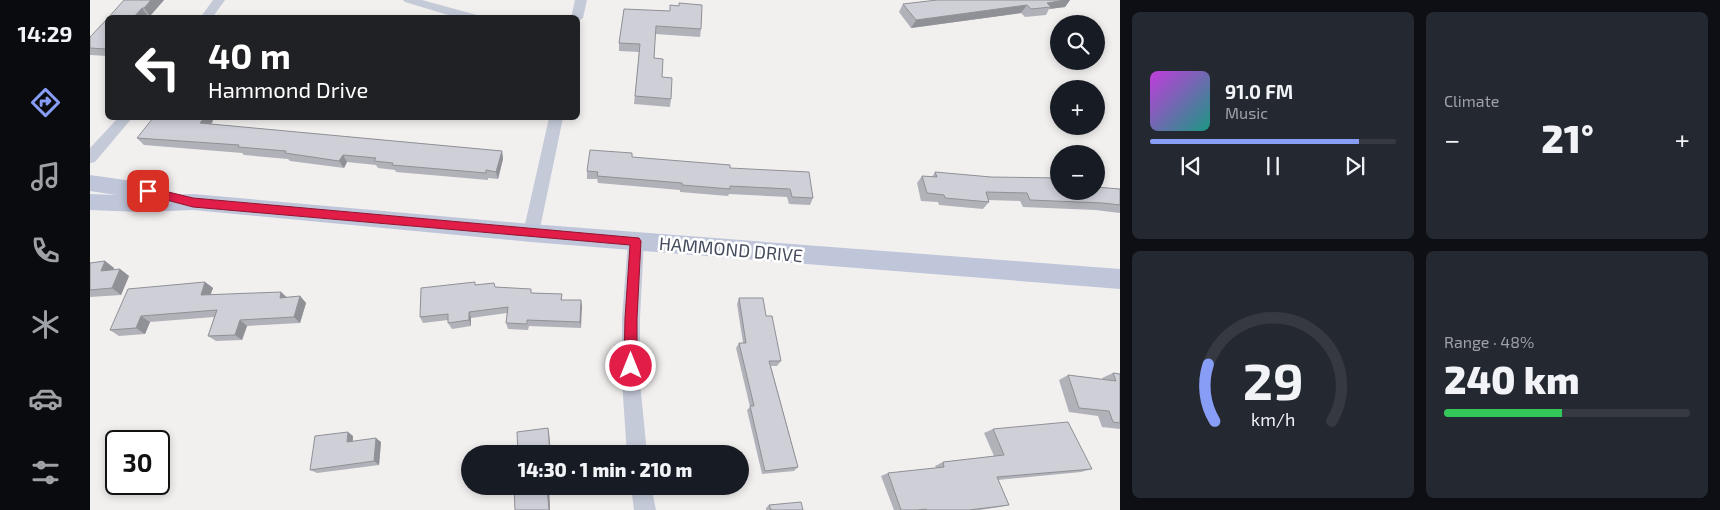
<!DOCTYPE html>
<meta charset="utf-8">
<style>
body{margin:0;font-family:"Exo 2",sans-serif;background:#242831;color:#f1f3f6;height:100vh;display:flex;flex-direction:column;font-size:19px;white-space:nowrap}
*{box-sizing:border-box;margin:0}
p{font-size:16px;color:#9ea1a6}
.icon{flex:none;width:28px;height:28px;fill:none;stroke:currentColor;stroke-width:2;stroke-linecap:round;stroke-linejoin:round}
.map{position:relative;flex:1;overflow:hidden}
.details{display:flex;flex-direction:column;gap:12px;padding:12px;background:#0d0f14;width:600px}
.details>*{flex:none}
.top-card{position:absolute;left:15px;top:15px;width:475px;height:105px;border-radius:8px;box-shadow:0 2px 8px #0003;background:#202124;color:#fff;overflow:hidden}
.controls{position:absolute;left:960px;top:15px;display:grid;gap:10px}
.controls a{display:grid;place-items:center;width:55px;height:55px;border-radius:50%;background:#171b24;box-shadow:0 2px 8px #0003;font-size:25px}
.speed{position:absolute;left:15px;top:430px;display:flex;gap:10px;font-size:25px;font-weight:700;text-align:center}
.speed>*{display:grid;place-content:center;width:65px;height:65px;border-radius:50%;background:#171b24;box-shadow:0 2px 8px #0003;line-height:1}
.speed .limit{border:2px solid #111;border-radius:8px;background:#fff;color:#111}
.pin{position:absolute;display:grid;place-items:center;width:42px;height:42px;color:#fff;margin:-21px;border-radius:10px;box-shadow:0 2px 8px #0006}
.me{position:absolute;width:55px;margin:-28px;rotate:0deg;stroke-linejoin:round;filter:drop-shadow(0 0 4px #0008)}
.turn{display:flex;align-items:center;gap:18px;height:105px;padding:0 20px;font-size:22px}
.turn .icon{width:65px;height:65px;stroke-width:2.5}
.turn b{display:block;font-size:35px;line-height:42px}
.big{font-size:38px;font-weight:800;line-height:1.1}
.details .card{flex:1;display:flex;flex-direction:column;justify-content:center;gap:8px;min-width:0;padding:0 18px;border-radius:8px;background:#242831}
.details .dial{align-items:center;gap:0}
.dial svg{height:130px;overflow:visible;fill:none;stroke:#363941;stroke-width:7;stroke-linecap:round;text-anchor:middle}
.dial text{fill:#f1f3f6;stroke:none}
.song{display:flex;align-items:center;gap:15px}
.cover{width:60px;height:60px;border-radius:8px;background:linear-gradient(135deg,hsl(290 70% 55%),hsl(170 70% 35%))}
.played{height:5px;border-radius:2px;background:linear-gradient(90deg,#889df5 85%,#363941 85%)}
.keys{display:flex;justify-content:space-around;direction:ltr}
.heat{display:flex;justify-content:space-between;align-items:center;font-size:28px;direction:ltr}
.charge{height:8px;border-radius:4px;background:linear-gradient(90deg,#34c759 48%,#363941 0)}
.details .tiles{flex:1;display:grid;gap:12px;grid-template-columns:repeat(2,1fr)}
.trip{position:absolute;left:371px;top:445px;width:288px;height:50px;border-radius:25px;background:#171b24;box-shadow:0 2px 8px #0003;font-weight:800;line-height:50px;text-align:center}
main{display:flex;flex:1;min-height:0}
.tab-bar{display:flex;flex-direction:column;width:90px;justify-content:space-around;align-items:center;background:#090b0e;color:#9ea1a6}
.tab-bar .icon{width:35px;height:35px}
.tab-bar .selected{color:#889df5}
.tab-bar b{font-size:22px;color:#f1f3f6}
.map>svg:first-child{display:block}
</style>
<main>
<nav class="tab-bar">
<b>14:29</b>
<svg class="icon selected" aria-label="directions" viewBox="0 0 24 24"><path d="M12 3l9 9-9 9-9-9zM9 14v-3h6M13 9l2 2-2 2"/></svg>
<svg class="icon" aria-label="music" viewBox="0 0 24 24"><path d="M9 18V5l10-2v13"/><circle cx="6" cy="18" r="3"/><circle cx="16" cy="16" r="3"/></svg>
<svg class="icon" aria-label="phone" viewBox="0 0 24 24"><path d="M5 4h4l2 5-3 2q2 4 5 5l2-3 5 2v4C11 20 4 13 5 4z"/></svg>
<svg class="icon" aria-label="climate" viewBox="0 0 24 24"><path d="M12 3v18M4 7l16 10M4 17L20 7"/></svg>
<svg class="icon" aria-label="car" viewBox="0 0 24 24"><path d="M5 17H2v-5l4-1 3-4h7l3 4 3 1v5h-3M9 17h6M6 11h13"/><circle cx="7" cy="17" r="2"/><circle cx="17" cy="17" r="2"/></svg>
<svg class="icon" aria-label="filters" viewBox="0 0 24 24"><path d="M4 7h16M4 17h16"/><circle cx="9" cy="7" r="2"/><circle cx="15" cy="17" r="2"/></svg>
</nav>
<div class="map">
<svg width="1030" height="510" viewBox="0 0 1030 510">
<rect width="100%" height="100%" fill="#f2efef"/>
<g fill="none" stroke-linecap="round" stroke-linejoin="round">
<path fill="#c4cad8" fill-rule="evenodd" d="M123,0H135L122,18H110Z
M313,0H332L387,15L389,18H368L315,2Z
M485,0H497L493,18L488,21V18H481Z
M28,118H42L5,162L0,163V148Z
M459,118H473L449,233L447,238L441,239L435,238L433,233Z
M546,234L552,236L554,241L550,318V382L557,454H537L532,382V318L538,241L540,236Z
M541,486H561L566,510H544Z"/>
<path fill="#bfc6da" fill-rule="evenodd" d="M0,175L63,184L70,186L73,192L72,195L103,194L441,224L1030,269V289L441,242L103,210L50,212L0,210V194L26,195L0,191Z"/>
</g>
<path fill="#b1b2b9" d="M74,0L60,16H58L56,18H18Z
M847,0H980L975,7L959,9L956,15L935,17L931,13L821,28L809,12L813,4Z
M534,9L611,29L610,37L565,34L564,58L581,99L580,107L544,104L549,52L529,51V43Z
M18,18V56L0,55V37Z
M114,118H121L123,121L121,124L412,151L413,159L408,179L398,178V180L306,172L305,170L288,168L286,165L257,162L254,168L200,161L198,159L154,155L152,153L54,145L47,138Z
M640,168L723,198L720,205L699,204L697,197L639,194L638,196L590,192V190L508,183L507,179H497V171Z
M845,172L969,191L1030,189V213L1005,210L933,207L930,201L899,200V202L893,209L849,205L848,202L831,201L827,183L832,176L842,177Z
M15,261L24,268L23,270L30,269L39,276L31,295L0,297V263Z
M115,282L123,288L120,295L191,292L197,297L210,296L216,303L210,323L157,326L152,340L126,341L118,336L124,317L60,322L55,334L29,336L20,330Z
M386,285L406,287L442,293L472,294V300H491V328L439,326L438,330L418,329L416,323L417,313L381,318V326L362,329L358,323V320L333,323L330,317Z
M649,298L676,316L691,361L687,366H681L708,467L704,471L672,474L657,410L660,407L646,348L649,343H653L647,304Z
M1023,373L1030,374V429L1012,427L1008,416L979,412L969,380L978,375L1013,380L1012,378Z
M903,429L1002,469L991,472L908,480L919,505L910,507L890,510H804L791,476L798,473L846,468L845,466L853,462L904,456L894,433Z
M263,436V442H291L289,465L227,473L220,470Z
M424,486H463V490H459L460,510H425Z
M679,505L713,510H676V508Z"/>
<path fill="#909196" d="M61,0H74L60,16L54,8Z
M975,0H980L975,7L959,9L961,7L957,3Z
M937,5L931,13L821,28L826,20Z
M52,8L58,16L56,18H43Z
M114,118H121L123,121L116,131L110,123Z
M412,151L413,159L408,179L406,172Z
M253,155L257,162L254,168L249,161Z
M15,261L24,268L20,278L11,271Z
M30,269L39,276L31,295L22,288Z
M115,282L123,288L118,302L111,295Z
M191,292L197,298H190Z
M210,296L216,303L210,323L204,317Z
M491,300L492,306L491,328L490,322Z
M379,312L381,318V326L379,320Z
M51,316L60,322L55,334L46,328Z
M150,320L157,326L152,340L145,335Z
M458,428L459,432L461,454H460Z
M258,432L263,436L262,446L257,442Z
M286,438L291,442L289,465L284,461Z
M457,487L459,490L460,510H459Z"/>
<path fill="#cecfd7" stroke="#909196" d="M34,0H61L54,8H52L43,18H18Z
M847,0H975L957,3L961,7L941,9L937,5L826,20L813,4Z
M589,3L612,5L611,29L566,26L564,58L573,59L572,77L582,78L581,99L545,96L550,44L529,43L534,9L580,11V5L589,6Z
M18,18V47L16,49L0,48V37Z
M63,118H114L110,123L412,151L406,172L396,170V173L302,165L303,163L284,161L286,158L253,155L249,161L195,153L196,151L148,147L149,145L47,138Z
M500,150L542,153V157L640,165V168L719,172L723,198L702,197L700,189L640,186V189L592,185V183L507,176L508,172L497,171Z
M845,172L901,177L969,178V191H1006V187L1030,189V205L1013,203L940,200L937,193L896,192L899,202L855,198L854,195L837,193L832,176L847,177Z
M15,261L11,271L30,269L22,288L0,290V263Z
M115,282L111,295L191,292L190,298L210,296L204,317L150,320L145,335L118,336L127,310L51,316L46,328L20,330L38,289Z
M385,282V285L404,283L405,287L441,289V293L472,294L471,300H491L490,322L437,320V324L416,323L418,307L379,312V320L358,323V314L330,317L331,288Z
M649,298H673L676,316H682L691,361H679L708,467L675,471L660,406H664L649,343H656Z
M1023,373L1030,374V423L1023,422L1019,411L989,408L978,375L1026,381Z
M978,422L1002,469L907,477L919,505L879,510H837L836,509L827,510H811L798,473L854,467L853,462L914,455L903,429Z
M458,428L460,454H428L427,432Z
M258,432L257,442L286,438L284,461L220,470L225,436Z
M424,486H462L457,487L459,510H425Z
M711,502L713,510H681L679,505Z"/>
<path fill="#e11d48" stroke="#92132f" d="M58,187L103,198L549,238L551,241L547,318V366L545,370L541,372L536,370L534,366L535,318L540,245L103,207L54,194L52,191Z"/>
<g text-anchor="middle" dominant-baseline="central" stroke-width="5" stroke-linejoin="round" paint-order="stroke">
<g font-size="18" fill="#454c5e" stroke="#fff">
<text transform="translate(641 249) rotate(5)">HAMMOND DRIVE</text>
</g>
</g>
</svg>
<div class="controls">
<a><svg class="icon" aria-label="search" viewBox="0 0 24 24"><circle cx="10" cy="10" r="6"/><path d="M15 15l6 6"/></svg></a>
<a>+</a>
<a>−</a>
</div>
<div class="speed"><div class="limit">30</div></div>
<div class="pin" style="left:58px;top:191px;background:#d93025"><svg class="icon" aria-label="arrive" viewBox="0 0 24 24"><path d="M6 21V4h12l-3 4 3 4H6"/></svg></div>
<svg class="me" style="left:541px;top:366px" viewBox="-20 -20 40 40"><circle r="17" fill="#e11d48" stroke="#fff" stroke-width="3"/><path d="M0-11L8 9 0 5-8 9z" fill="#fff"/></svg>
<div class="trip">14:30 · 1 min · 210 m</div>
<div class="top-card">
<div class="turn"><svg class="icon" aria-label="left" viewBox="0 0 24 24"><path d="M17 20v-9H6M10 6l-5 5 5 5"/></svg><div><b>40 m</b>Hammond Drive</div></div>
</div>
</div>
<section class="details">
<div class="tiles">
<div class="card">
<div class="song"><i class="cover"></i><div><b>91.0 FM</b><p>Music</p></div></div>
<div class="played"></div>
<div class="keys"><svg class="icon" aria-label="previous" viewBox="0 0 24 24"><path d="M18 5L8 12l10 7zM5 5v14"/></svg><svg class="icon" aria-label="pause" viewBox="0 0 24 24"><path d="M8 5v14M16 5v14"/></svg><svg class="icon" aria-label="next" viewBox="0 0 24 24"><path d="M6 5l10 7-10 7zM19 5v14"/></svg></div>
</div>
<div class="card"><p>Climate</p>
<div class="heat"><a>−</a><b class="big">21°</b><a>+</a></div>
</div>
<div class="card dial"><svg viewBox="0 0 100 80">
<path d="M14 69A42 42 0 1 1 86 69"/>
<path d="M14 69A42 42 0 0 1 10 34" stroke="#889df5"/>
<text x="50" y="56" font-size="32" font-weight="700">29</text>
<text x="50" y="72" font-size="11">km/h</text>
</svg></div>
<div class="card"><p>Range · 48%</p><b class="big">240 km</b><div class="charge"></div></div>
</div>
</section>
</main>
